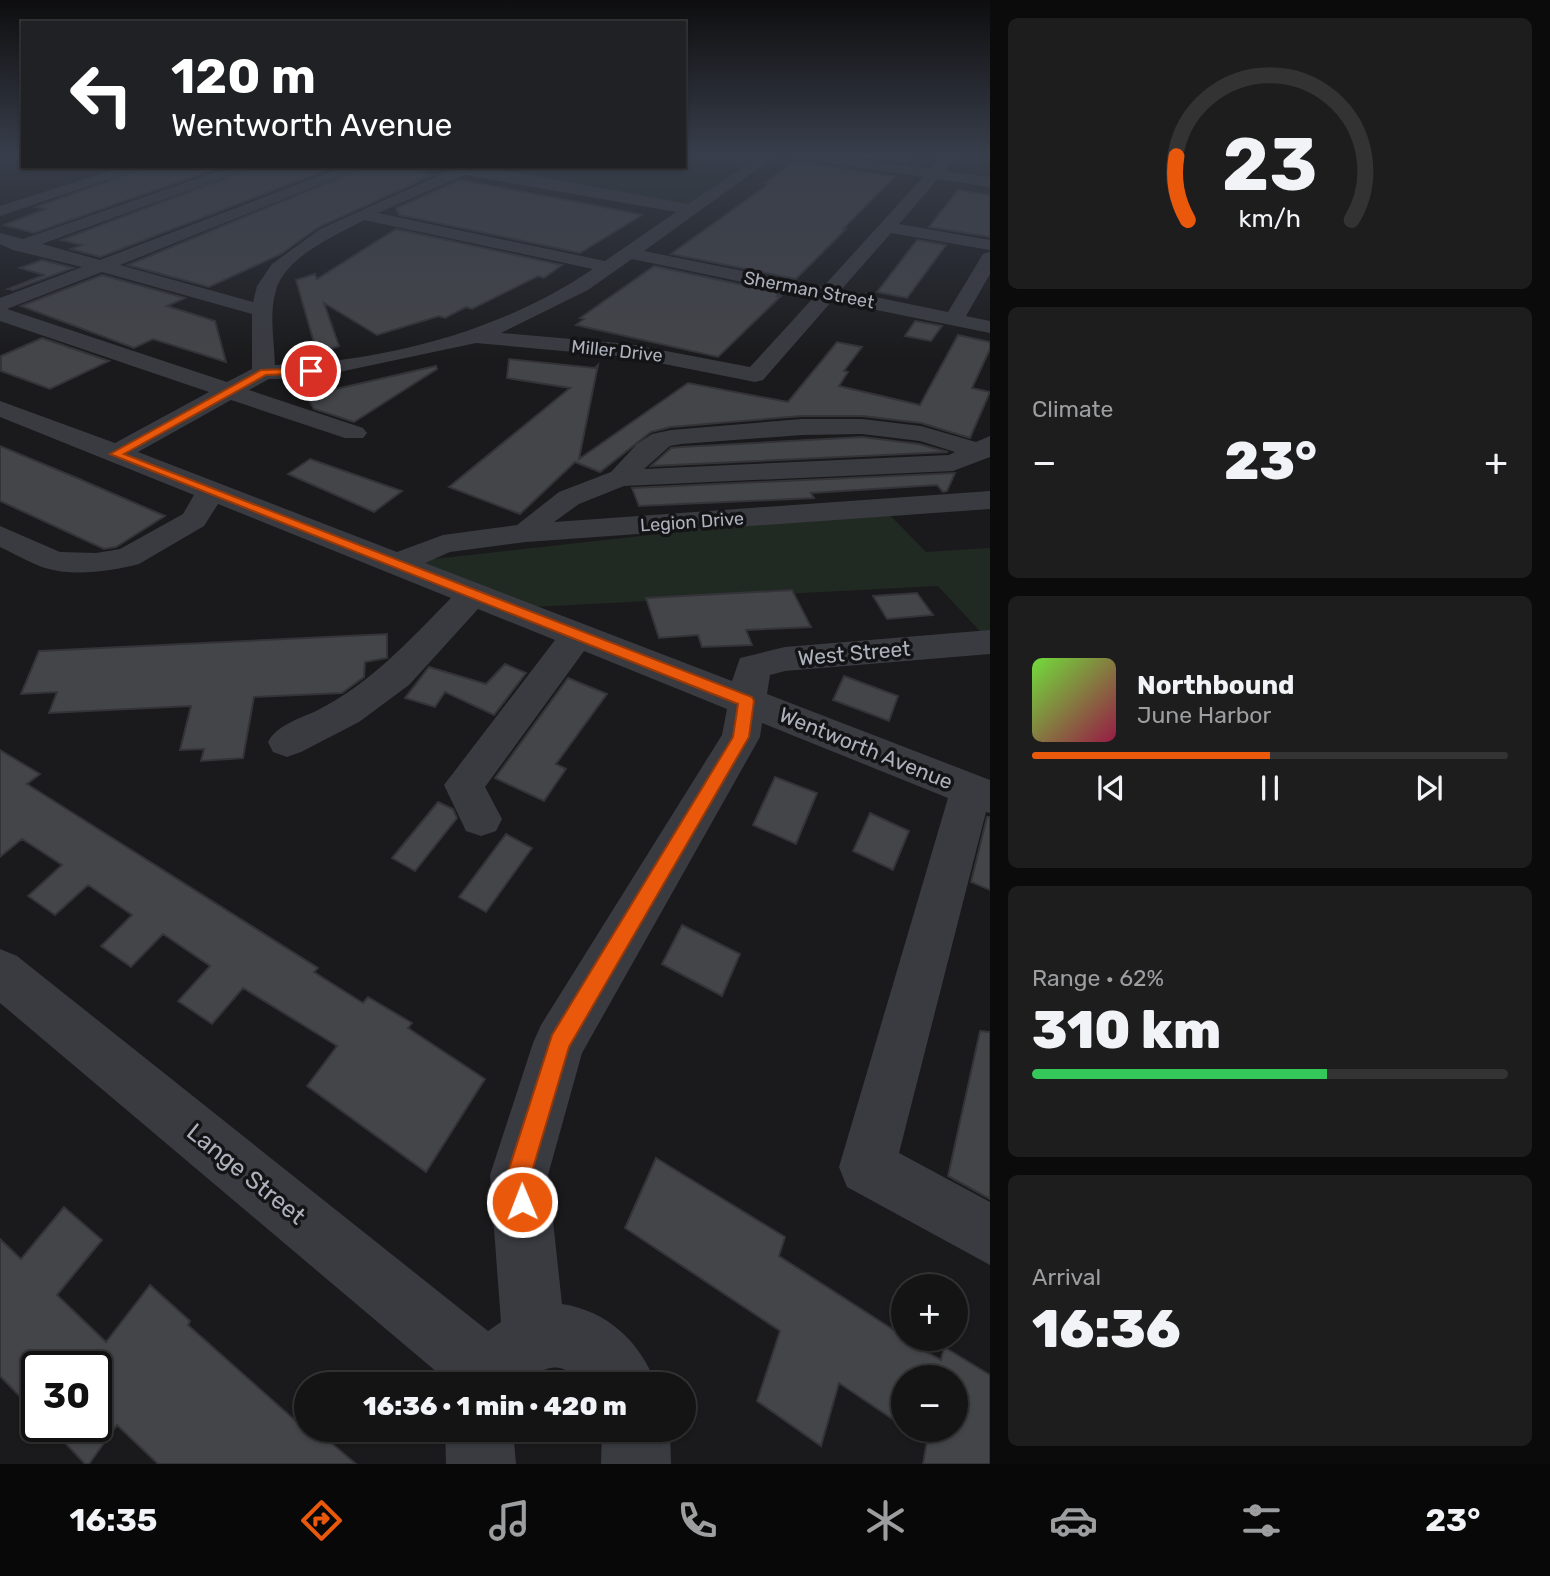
<!DOCTYPE html>
<meta charset="utf-8">
<style>
body{margin:0;font-family:Rubik,sans-serif;background:#1d1d1e;color:#f1f3f6;height:100vh;display:flex;flex-direction:column;font-size:26px;white-space:nowrap}
*{box-sizing:border-box;margin:0}
p{font-size:23px;color:#9d9ea0}
.icon{flex:none;width:38px;height:38px;fill:none;stroke:currentColor;stroke-width:2;stroke-linecap:round;stroke-linejoin:round}
.map{position:relative;flex:1;overflow:hidden}
.details{display:flex;flex-direction:column;gap:18px;padding:18px;background:#0b0b0c;width:560px}
.details>*{flex:none}
.banner{position:absolute;left:21px;top:21px;width:665px;height:147px;border-radius:0px;box-shadow:0 2px 5px #0004,0 0 0 2px #333334;background:#202124;color:#fff;overflow:hidden}
.fabs{position:absolute;left:891px;top:1274px;display:grid;gap:14px}
.fabs a{display:grid;place-items:center;width:77px;height:77px;border-radius:50%;background:#141415;box-shadow:0 2px 5px #0004,0 0 0 2px #333334;font-size:35px}
.speed{position:absolute;left:21px;top:1351px;display:flex;gap:14px;font-size:35px;font-weight:700;text-align:center}
.speed>*{display:grid;place-content:center;width:91px;height:91px;border-radius:50%;background:#141415;box-shadow:0 2px 5px #0004,0 0 0 2px #333334;line-height:1}
.speed .limit{border:4px solid #111;border-radius:10px;background:#fff;color:#111}
.pin{position:absolute;display:grid;place-items:center;width:60px;height:60px;color:#fff;margin:-30px;border:4px solid #fff;border-radius:50%;box-shadow:0 2px 7px #0007}
.me{position:absolute;width:77px;margin:-38px;rotate:359deg;stroke-linejoin:round;filter:drop-shadow(0 0 5px #0008)}
.turn{display:flex;align-items:center;gap:24px;height:147px;padding:0 35px;font-size:32px}
.turn .icon{width:91px;height:91px;stroke-width:2.5}
.turn b{display:block;font-size:49px;line-height:60px}
.big{font-size:52px;font-weight:800;line-height:1.1}
.details .tile{flex:1;display:flex;flex-direction:column;justify-content:center;gap:10px;min-width:0;padding:0 24px;border-radius:10px;background:#1d1d1e}
.details .dial{align-items:center;gap:0}
.dial svg{height:182px;overflow:visible;fill:none;stroke:#333334;stroke-width:7;stroke-linecap:round;text-anchor:middle}
.dial text{fill:#f1f3f6;stroke:none}
.song{display:flex;align-items:center;gap:21px}
.cover{width:84px;height:84px;border-radius:10px;background:linear-gradient(135deg,hsl(100 70% 55%),hsl(340 70% 35%))}
.played{height:7px;border-radius:4px;background:linear-gradient(90deg,#ea580c 50%,#333334 50%)}
.keys{display:flex;justify-content:space-around;direction:ltr}
.heat{display:flex;justify-content:space-between;align-items:center;font-size:38px;direction:ltr}
.charge{height:10px;border-radius:5px;background:linear-gradient(90deg,#34c759 62%,#333334 0)}
.trip{position:absolute;left:294px;top:1372px;width:402px;height:70px;border-radius:35px;background:#141415;box-shadow:0 2px 5px #0004,0 0 0 2px #333334;font-weight:800;line-height:70px;text-align:center}
.tab-bar{display:flex;height:112px;justify-content:space-around;align-items:center;background:#080808;color:#9d9ea0}
.tab-bar .icon{width:49px;height:49px}
.tab-bar .active{color:#ea580c}
.tab-bar b{font-size:32px;color:#f1f3f6}
main{display:flex;flex:1;min-height:0}
.map>svg:first-child{display:block}
</style>
<main>
<div class="map">
<svg width="990" height="1464" viewBox="0 0 990 1464">
<rect width="100%" height="100%" fill="#1a1a1c"/>
<path fill="#212a22" d="M684,154H762L687,204L480,169L483,166H684Z
M884,509L926,552L990,548V642L938,586L513,608L398,563Z"/>
<path fill="#444549" stroke="#333338" stroke-width="2" d="M837,154H916L907,163Z
M794,161L895,176L843,229H846L796,279L671,254L770,183H765Z
M150,166H224L34,233L4,225L45,209L36,207Z
M257,166H337L100,257L71,249L82,245L61,240Z
M368,166H438L421,173L433,175L319,227L281,254L209,287L128,265Z
M460,180L594,205L642,215L580,253L399,215L396,208Z
M958,190L990,195V237L929,227Z
M396,229L562,265L544,278L538,276L472,309L466,307L445,318L439,316L377,335L324,303L339,346L317,353L296,280L315,274L317,279Z
M917,240L946,245L907,298L877,292Z
M42,260L73,268L13,290L8,289L44,275L20,268Z
M654,266L780,293L777,296H781L718,357L576,325L584,319L580,318Z
M102,275L185,298L167,306L215,321L226,362L153,339L134,348L21,306Z
M915,321L942,326L931,341L905,336Z
M958,335L990,342V349L972,388L990,392L970,438L921,423L862,416H802L671,427L651,432L600,472L575,462L520,514L449,487L570,388L507,378L509,359L595,368L598,365L579,459L688,383L788,402L837,342L862,347L844,371L848,372L839,386L920,405Z
M42,338L109,361L50,389L1,371V356Z
M436,366L437,369L354,422L314,409L306,396Z
M862,437L919,444L948,452L651,466L671,448L681,447Z
M0,446L77,478L165,516L116,547L104,549L0,501Z
M310,459L402,491L374,512L288,474Z
M955,473L947,491L943,492L937,485L811,493L814,498L639,506L632,488Z
M792,590L811,627L746,630L752,645L702,647L698,635L659,638L646,598Z
M917,593L933,615L887,619L873,596Z
M387,634V658L365,662L364,677L342,693L254,697L243,758L201,761L204,749L180,750L191,706L49,713L57,692L21,694L39,651Z
M505,664L526,673L494,715L445,692L435,707L405,698L429,667L486,684Z
M844,676L898,696L889,721L833,700Z
M568,678L607,694L556,764L566,769L544,801L495,778Z
M0,750L40,774L27,784L318,968L314,972L363,1003L368,997L412,1023L408,1028L485,1079L426,1172L307,1086L337,1046L243,988L212,1024L178,1001L210,966L163,934L131,967L101,946L132,915L88,885L55,915L28,896L62,865L22,839L0,857Z
M775,777L817,793L796,844L753,825Z
M438,802L453,809L457,818L415,871L392,858Z
M870,813L909,831L893,870L853,851Z
M987,817H990V890L971,882Z
M506,834L532,848L486,912L459,897Z
M682,925L740,954L722,996L662,964Z
M980,1031L990,1032V1199L948,1176Z
M656,1158L785,1237L779,1256L903,1336V1339L941,1360L944,1347L990,1375V1464H923L929,1430H956V1377H903V1426L839,1383L821,1446L757,1401L780,1331L625,1228Z
M64,1207L102,1240L57,1295L106,1342L150,1285L190,1321L188,1325L306,1430H316L356,1464H158L117,1425L89,1464H85L49,1426H96V1367H37V1414L0,1376V1239L21,1259Z"/>
<g fill="none" stroke-linecap="round" stroke-linejoin="round">
<path fill="#3a3b41" fill-rule="evenodd" d="M7,154H23V160L9,157Z
M762,154H778L644,251L823,287L923,177L792,158L785,154H820L930,169L945,154H959L945,171L990,177V187L938,179L899,224L990,240V250L891,233L841,290L948,312L983,254L990,252V274L966,316L990,321V333L832,301L763,380L755,382L629,357L476,343L311,378L269,379L249,390L363,428L367,433L363,438H345L231,400L138,452L397,552L443,535L517,525L559,492L611,472L637,444L652,434L671,430L802,419H862L921,426L976,442L990,436V457L953,471L624,486L579,504L554,522L990,491V509L526,542L450,552L425,563L732,681L740,658L785,647L990,630V654L785,671L770,675L767,694L990,780V813L986,812L899,1153L990,1202V1265L847,1187L839,1167L948,798L762,723L760,737L582,1053L548,1175L562,1304C608,1311 640,1342 656,1384H583C563,1362 547,1362 526,1384H451L0,1003V949L17,956L488,1331L501,1322L490,1175L533,1043L541,1025L722,735L727,709L584,651L485,787L502,819L496,831L481,836L466,831L444,785L555,640L478,609L409,685L359,722L301,752L287,757L273,752L268,742C277,725 299,719 316,711C370,684 409,641 451,598L218,504L204,526L139,564C111,571 74,577 45,568C30,563 15,554 0,547V526L60,552L96,553L120,549L183,514L194,495L0,417V401L115,443L209,392L0,321V298L82,267L13,250L0,244V233L23,239L233,166H255L42,244L100,260L345,166H366L120,265L253,302L257,286L272,264L320,229L460,166H480L688,204ZM465,175L676,212L605,261L378,213ZM364,220L593,269C502,331 384,362 275,365C274,340 269,313 276,290C286,256 335,236 364,220ZM632,259L814,297L750,367L629,344L501,333L588,290ZM102,272L252,314V369L227,382L7,309ZM862,434L920,441L955,452L949,455L644,469L670,446L681,444L802,435Z
M125,166H148L0,216V206Z
M445,1430H513L516,1464H446Z
M602,1430H670L671,1464H601Z"/>
</g>
<linearGradient id="sky" x2="0" y2="1"><stop stop-color="#0e0e0f"/><stop offset="0.43" stop-color="#383e4b"/><stop offset="1" stop-color="#383e4b" stop-opacity="0"/></linearGradient>
<rect width="990" height="359" fill="url(#sky)"/>
<path fill="#ea580c" stroke="#983908" stroke-width="2" d="M311,368L314,373L266,375L124,454L752,697L754,701L749,737L569,1047L531,1175L534,1202L530,1211L522,1214L513,1211L507,1175L552,1035L733,737L738,704L110,454L261,370Z"/>
<g text-anchor="middle" dominant-baseline="central" stroke-width="7" stroke-linejoin="round" paint-order="stroke">
<g font-size="18" fill="#acb1bc" stroke="#141417">
<text transform="translate(809 290) rotate(11)">Sherman Street</text>
<text transform="translate(617 351) rotate(6)">Miller Drive</text>
<text transform="translate(692 522) rotate(-4)">Legion Drive</text>
</g>
<g font-size="21" fill="#acb1bc" stroke="#141417">
<text transform="translate(854 653) rotate(-5)">West Street</text>
<text transform="translate(866 748) rotate(22)">Wentworth Avenue</text>
</g>
<g font-size="24" fill="#acb1bc" stroke="#141417">
<text transform="translate(246 1174) rotate(39)">Lange Street</text>
</g>
</g>
</svg>
<div class="fabs">
<a>+</a>
<a>−</a>
</div>
<div class="speed"><div class="limit">30</div></div>
<div class="pin" style="left:311px;top:371px;background:#d93025"><svg class="icon" aria-label="arrive" viewBox="0 0 24 24"><path d="M6 21V4h12l-3 4 3 4H6"/></svg></div>
<svg class="me" style="left:522px;top:1202px" viewBox="-20 -20 40 40"><circle r="17" fill="#ea580c" stroke="#fff" stroke-width="3"/><path d="M0-11L8 9 0 5-8 9z" fill="#fff"/></svg>
<div class="trip">16:36 · 1 min · 420 m</div>
<div class="banner">
<div class="turn"><svg class="icon" aria-label="left" viewBox="0 0 24 24"><path d="M17 20v-9H6M10 6l-5 5 5 5"/></svg><div><b>120 m</b>Wentworth Avenue</div></div>
</div>
</div>
<section class="details">
<div class="tile dial"><svg viewBox="0 0 100 80">
<path d="M14 69A42 42 0 1 1 86 69"/>
<path d="M14 69A42 42 0 0 1 9 41" stroke="#ea580c"/>
<text x="50" y="56" font-size="32" font-weight="700">23</text>
<text x="50" y="72" font-size="11">km/h</text>
</svg></div>
<div class="tile"><p>Climate</p>
<div class="heat"><a>−</a><b class="big">23°</b><a>+</a></div>
</div>
<div class="tile">
<div class="song"><i class="cover"></i><div><b>Northbound</b><p>June Harbor</p></div></div>
<div class="played"></div>
<div class="keys"><svg class="icon" aria-label="previous" viewBox="0 0 24 24"><path d="M18 5L8 12l10 7zM5 5v14"/></svg><svg class="icon" aria-label="pause" viewBox="0 0 24 24"><path d="M8 5v14M16 5v14"/></svg><svg class="icon" aria-label="next" viewBox="0 0 24 24"><path d="M6 5l10 7-10 7zM19 5v14"/></svg></div>
</div>
<div class="tile"><p>Range · 62%</p><b class="big">310 km</b><div class="charge"></div></div>
<div class="tile"><p>Arrival</p><b class="big">16:36</b></div>
</section>
</main>
<nav class="tab-bar">
<b>16:35</b>
<svg class="icon active" aria-label="directions" viewBox="0 0 24 24"><path d="M12 3l9 9-9 9-9-9zM9 14v-3h6M13 9l2 2-2 2"/></svg>
<svg class="icon" aria-label="music" viewBox="0 0 24 24"><path d="M9 18V5l10-2v13"/><circle cx="6" cy="18" r="3"/><circle cx="16" cy="16" r="3"/></svg>
<svg class="icon" aria-label="phone" viewBox="0 0 24 24"><path d="M5 4h4l2 5-3 2q2 4 5 5l2-3 5 2v4C11 20 4 13 5 4z"/></svg>
<svg class="icon" aria-label="climate" viewBox="0 0 24 24"><path d="M12 3v18M4 7l16 10M4 17L20 7"/></svg>
<svg class="icon" aria-label="car" viewBox="0 0 24 24"><path d="M5 17H2v-5l4-1 3-4h7l3 4 3 1v5h-3M9 17h6M6 11h13"/><circle cx="7" cy="17" r="2"/><circle cx="17" cy="17" r="2"/></svg>
<svg class="icon" aria-label="filters" viewBox="0 0 24 24"><path d="M4 7h16M4 17h16"/><circle cx="9" cy="7" r="2"/><circle cx="15" cy="17" r="2"/></svg>
<b>23°</b>
</nav>
